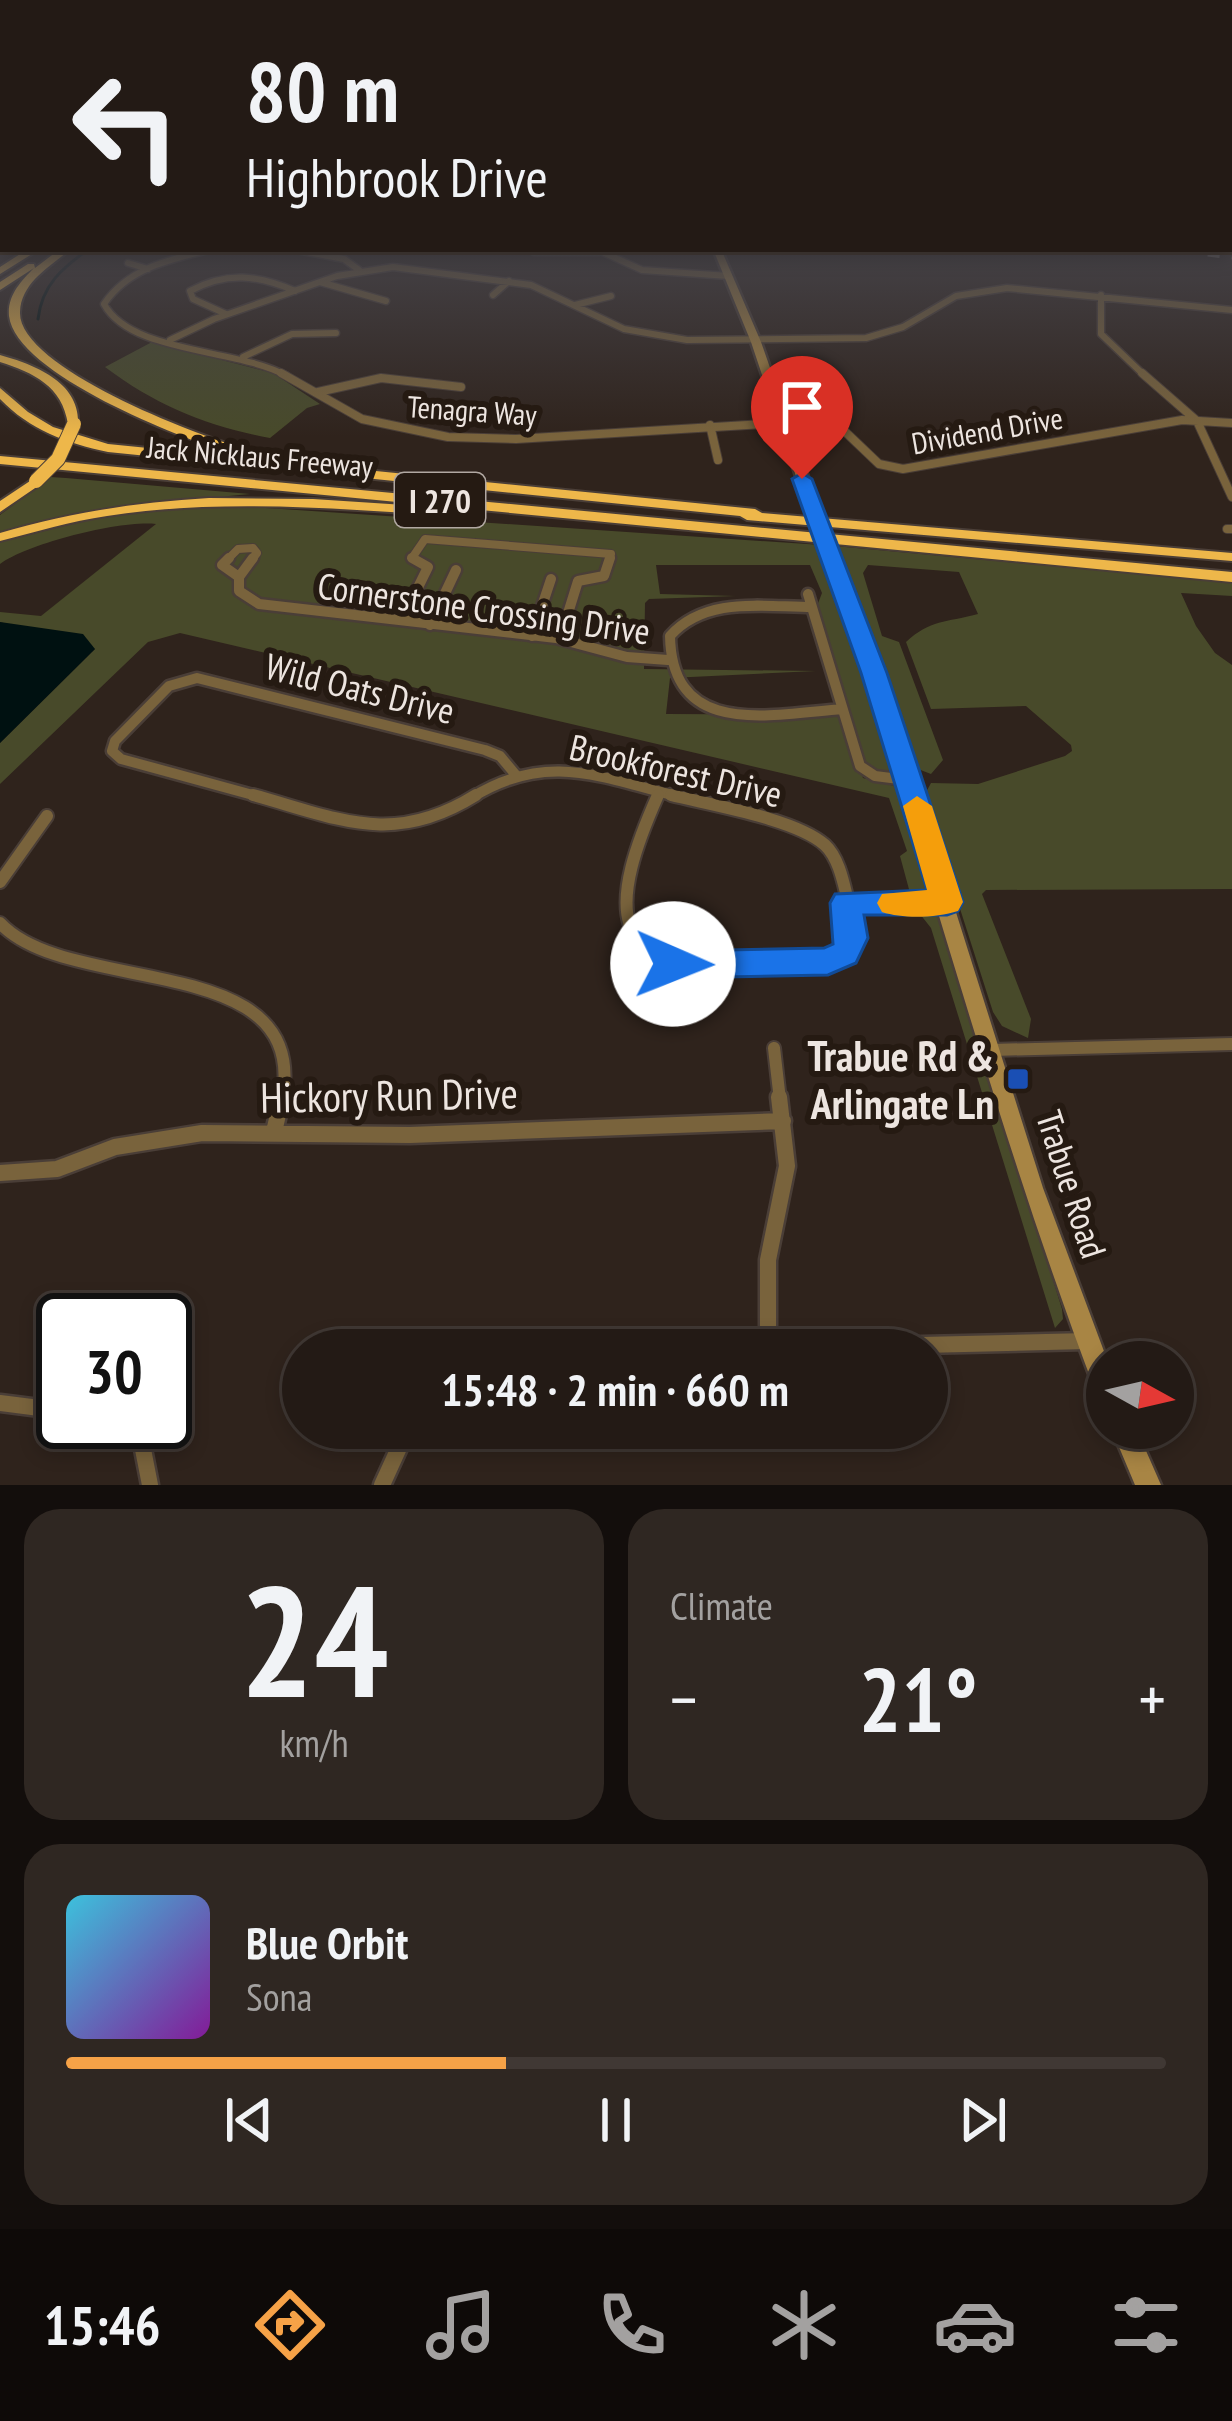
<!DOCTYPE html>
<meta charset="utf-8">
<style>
body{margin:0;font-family:"PT Sans Narrow",sans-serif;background:#2f2722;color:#f1f3f6;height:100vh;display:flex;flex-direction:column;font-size:45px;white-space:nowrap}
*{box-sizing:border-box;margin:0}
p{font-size:39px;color:#a3a1a0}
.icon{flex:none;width:66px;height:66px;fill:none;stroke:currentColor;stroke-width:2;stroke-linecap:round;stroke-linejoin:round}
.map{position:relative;height:1485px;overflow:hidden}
.sheet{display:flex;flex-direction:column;gap:24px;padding:24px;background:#130e0c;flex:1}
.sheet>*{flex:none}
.top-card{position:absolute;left:0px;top:0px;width:1233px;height:252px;box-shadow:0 6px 18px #0003,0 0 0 3px #403834;background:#231a15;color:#f1f3f6;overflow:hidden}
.needle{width:78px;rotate:98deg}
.fabs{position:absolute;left:1086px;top:1341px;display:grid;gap:24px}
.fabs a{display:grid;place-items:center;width:108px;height:108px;border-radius:50%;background:#231a15;box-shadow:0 6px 18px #0003,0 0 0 3px #403834;font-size:60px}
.speed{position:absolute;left:36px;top:1293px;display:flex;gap:24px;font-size:60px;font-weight:700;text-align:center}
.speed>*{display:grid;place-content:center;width:156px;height:156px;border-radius:50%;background:#231a15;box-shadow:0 6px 18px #0003,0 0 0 3px #403834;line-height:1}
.speed .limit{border:6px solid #111;border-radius:18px;background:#fff;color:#111}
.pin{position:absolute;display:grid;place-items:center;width:102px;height:102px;color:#fff;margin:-123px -51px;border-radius:50% 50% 50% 0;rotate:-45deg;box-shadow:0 0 12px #0007}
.pin .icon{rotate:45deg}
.me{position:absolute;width:132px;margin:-66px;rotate:91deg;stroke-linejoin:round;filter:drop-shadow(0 0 9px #0008)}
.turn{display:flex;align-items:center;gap:42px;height:252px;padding:0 48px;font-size:54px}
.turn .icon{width:156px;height:156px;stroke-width:2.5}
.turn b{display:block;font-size:84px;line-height:102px}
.big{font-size:90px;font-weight:700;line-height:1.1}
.sheet .tile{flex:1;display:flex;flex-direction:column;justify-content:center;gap:18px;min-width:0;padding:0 42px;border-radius:36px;background:#2f2722}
.sheet .dial{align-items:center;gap:0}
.dial b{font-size:156px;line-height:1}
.song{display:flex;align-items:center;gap:36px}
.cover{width:144px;height:144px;border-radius:18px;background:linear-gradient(135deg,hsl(190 70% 55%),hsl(290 70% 35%))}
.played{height:12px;border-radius:6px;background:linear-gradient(90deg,#f6a247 40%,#403834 40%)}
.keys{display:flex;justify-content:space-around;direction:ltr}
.heat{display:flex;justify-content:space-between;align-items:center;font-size:66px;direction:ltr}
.sheet .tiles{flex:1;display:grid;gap:24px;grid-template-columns:1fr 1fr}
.tile:last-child{grid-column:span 2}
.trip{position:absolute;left:282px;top:1329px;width:666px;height:120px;border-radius:60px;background:#231a15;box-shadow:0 6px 18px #0003,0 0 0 3px #403834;font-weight:700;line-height:120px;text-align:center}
.tab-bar{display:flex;height:192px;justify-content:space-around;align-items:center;background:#0e0a08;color:#a3a1a0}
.tab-bar .icon{width:84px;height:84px}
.tab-bar .current{color:#f6a247}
.tab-bar b{font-size:54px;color:#f1f3f6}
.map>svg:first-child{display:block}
</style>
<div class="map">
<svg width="1232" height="1485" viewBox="0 0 1232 1485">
<rect width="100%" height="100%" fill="#2f231c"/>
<path fill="#484a2a" d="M152,342L273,373L320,404L307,408L270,438C207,426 157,406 105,367Z
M50,477L66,478L250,494L112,507L0,534V515Z
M207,504L822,545L897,766L894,772L882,775L867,767L817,606L822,593L810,565H656L660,594L736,596L649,599L645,603L644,669L816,671L670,678L666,714L841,715L863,778L902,788L929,889L910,893L900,856L907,851L889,798L180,633L148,642L0,784V743L95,649L0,622V612L41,616L156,524C121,520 29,543 0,564V542L108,515Z
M835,546L1232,583V596L1181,593L1196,626L1215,653L1232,665V889L986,890L982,894L1031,1019L1028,1038L1002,1026L993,1012L924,796L931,783L978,784L1065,756L1072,751L1071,745L1026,706L931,709L906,642C931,619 945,623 978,614L959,572L868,565L863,573L882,636L899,642L943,760L931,774L918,769Z
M916,909H929L942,920L1062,1309L1063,1319L1055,1328L931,928Z"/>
<path fill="#011" d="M0,622L83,634L95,649L0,743Z"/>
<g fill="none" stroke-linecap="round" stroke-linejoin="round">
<path stroke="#011" stroke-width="3" d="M38,319C42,285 62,268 89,249"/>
<g stroke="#4a3e37" stroke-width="9">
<path id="minor-far4" d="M213,249C172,259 129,267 104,304C131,354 237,348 287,376
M291,249L344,259L359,270
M596,249L642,270L729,276
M534,252H599
M128,263L148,269
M320,282L386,301
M493,295L509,281
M1101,295V334L1145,376
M575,305L611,296
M226,314L193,299L190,291C227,271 258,275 295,291
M170,340L214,319L337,276L393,267L531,285L624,329L687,340L866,338L903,327L956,296L1007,288L1232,310
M243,357L292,334L336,333"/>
</g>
<g stroke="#4a3e37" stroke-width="10">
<path id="minor-far3" d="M281,373L362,419L448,437L516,439L780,423
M1142,373L1197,421L1232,497
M318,392L381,378L461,387
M774,403L813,401L879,464L903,469L1182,420L1232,423
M710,425L718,460
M1227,529H1232
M226,561L238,549L253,548L257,553L251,561
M418,561L412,558L425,539L611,554L609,561"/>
</g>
<g stroke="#4a3e37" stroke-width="15">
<path id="minor-far2" d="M229,558L222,565L239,577
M239,577V591L259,604L556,638L627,657L668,660
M239,577L253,558
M808,594L860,766L875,776L907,780
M812,607C763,607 706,596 670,636C672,738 768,715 842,709
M402,620L428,567L412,558
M430,625L456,570
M532,636L551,579
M560,639L578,581L604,576L610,558
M264,798L121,759L112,751L115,741L169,686L197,678L485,750L500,756L515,774
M471,798C548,750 602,778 684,798"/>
</g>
<g stroke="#4a3e37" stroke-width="16">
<path id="minor-far1" d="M253,795C340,819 393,847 476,795
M658,795C611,901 600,975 744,966C779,963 813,970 844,953C852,935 850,916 847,897C843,880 838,857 825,845C796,819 711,805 671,795
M0,882L47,816
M846,903L945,902
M0,923C70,998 312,948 282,1100
M774,1048L780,1100
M992,1050L1232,1044"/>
</g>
<g stroke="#4a3e37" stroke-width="21">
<path id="minor" d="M274,1132L282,1097
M0,1173L57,1169L115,1147L202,1133L410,1135L783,1121
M768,1347V1260L787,1166L779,1097
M709,1350L1087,1341
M0,1403L63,1411
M121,1422L141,1439L150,1485
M382,1485L408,1428"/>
</g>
<g stroke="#4a3e37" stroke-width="5">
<path id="secondary" d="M713,249H721L761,342L814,494L812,496L808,497L802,494L751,342Z
M837,568L843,572L913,776L1043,1188L1108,1362L1107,1402L1098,1399L1095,1390C993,1122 923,844 831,572Z
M1111,1428H1136L1161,1485H1135Z"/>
</g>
<g stroke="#4a3e37" stroke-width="4">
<path id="motorway" d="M28,249H40L0,274V267Z
M60,249H71C51,266 21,282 20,312C18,367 196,435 243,448V454H233C182,439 16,374 9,316C7,296 21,281 34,268L0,290V282L28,264H34L35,268Z
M0,355C36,365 82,383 78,427L68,424C62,386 34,373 0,362Z
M0,388L28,412L53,427L108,444L755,509L762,513L1232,553V561L747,520L740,516L108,452C66,443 30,430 0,399Z
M0,456L1232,572V582L0,464Z
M36,477L41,478V484L0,512V501Z
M209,498L313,499L420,506L427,510L420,514C316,507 211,500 107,516C71,521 36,532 0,541V533C69,513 137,502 209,498Z"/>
</g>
<use href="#minor-far4" stroke="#79633c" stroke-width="6"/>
<use href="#minor-far3" stroke="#79633c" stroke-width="8"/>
<use href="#minor-far2" stroke="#79633c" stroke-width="10"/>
<use href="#minor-far1" stroke="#79633c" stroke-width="12"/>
<use href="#minor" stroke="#79633c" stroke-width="16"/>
<use href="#secondary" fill="#a88544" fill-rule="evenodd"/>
<use href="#motorway" fill="#eeb74a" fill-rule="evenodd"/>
<path stroke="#988e88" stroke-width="3" stroke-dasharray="12 12" stroke-linecap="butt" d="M1160,249L1232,258"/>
<g stroke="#4a3e37" stroke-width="14" stroke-linecap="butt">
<path id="secondary-bridge-far1" d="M808,494L833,561"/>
</g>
<g stroke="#4a3e37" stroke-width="18" stroke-linecap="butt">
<path id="secondary-bridge" d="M832,558L837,572"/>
</g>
<g stroke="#4a3e37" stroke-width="16" stroke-linecap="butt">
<path id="motorway-bridge" d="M36,481L58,459L74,424"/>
</g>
<use href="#secondary-bridge-far1" stroke="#a88544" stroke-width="10"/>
<use href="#secondary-bridge" stroke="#a88544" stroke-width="14"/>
<use href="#motorway-bridge" stroke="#eeb74a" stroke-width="14"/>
</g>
<linearGradient id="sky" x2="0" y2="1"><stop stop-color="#1a130f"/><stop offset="0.52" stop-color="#47454b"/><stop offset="1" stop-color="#47454b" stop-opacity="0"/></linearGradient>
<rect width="1232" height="437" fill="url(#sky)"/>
<path fill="#1a73e8" stroke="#114b97" stroke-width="3" d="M802,473L812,479L887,673L963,902L958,911L947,915H864L868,938L856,963L828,975L673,978L661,974L657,964L661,955L673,951L824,948L833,944L830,903L835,894L927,890L861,673L792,479Z"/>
<path fill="#f59e0b" d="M917,796L932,806L963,902L958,911C936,918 903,919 882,912L877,903L882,894L927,890L903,806Z"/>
<rect fill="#1a4fb4" stroke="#251a12" stroke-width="4.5" x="1006" y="1067" width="24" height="24" rx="6"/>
<g text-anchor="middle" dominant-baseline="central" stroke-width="12" stroke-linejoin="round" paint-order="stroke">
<g font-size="30" fill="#ede5e0" stroke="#251a12">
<text transform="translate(472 410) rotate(4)">Tenagra Way</text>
<text transform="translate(987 430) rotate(-10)">Dividend Drive</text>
<text transform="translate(260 456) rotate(5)">Jack Nicklaus Freeway</text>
</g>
<rect fill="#251a12" stroke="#b1a8a2" stroke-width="3" x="395" y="473" width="90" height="54" rx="9"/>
<g font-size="33" font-weight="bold" fill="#ede5e0">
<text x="440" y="500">I 270</text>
</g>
<g font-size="36" fill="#ede5e0" stroke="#251a12">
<text transform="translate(484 608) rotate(8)">Cornerstone Crossing Drive</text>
<text transform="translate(360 688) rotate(14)">Wild Oats Drive</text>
<text transform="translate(676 770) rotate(13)">Brookforest Drive</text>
<text transform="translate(1072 1184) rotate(72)">Trabue Road</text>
</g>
<g font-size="42" font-weight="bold" fill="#ede5e0" stroke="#251a12" text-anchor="end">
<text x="994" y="1055">Trabue Rd &amp;<tspan x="994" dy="48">Arlingate Ln</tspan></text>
</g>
<g font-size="42" fill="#ede5e0" stroke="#251a12">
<text transform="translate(389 1095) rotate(-1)">Hickory Run Drive</text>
</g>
</g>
</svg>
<div class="fabs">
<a><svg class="needle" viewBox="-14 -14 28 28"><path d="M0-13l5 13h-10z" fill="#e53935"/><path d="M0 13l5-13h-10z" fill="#a3a1a0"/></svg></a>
</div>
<div class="speed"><div class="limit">30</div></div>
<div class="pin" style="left:802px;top:479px;background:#d93025"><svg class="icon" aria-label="arrive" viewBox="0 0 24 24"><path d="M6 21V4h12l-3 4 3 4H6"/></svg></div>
<svg class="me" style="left:673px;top:964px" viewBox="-20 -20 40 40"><circle r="19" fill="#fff"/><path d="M0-13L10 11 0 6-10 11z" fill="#1a73e8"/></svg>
<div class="trip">15:48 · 2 min · 660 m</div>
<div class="top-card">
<div class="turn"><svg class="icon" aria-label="left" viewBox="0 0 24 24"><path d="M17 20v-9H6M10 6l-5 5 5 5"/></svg><div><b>80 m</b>Highbrook Drive</div></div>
</div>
</div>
<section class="sheet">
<div class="tiles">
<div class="tile dial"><b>24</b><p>km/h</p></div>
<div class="tile"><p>Climate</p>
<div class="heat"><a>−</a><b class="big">21°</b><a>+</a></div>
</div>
<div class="tile">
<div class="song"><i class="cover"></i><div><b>Blue Orbit</b><p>Sona</p></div></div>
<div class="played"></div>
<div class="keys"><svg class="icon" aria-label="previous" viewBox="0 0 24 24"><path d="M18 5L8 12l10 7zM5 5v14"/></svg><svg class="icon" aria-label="pause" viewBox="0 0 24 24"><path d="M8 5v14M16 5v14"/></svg><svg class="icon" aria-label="next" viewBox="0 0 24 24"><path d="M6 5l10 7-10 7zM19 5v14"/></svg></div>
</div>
</div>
</section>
<nav class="tab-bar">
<b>15:46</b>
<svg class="icon current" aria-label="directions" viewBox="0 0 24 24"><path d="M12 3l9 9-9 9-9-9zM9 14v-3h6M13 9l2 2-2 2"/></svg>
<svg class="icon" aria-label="music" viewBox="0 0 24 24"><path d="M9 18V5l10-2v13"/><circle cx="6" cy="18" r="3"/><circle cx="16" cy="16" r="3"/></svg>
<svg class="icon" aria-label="phone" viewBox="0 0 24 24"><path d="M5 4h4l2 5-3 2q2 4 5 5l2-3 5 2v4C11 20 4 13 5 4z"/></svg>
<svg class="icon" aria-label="climate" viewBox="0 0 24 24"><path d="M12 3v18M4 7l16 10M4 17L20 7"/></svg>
<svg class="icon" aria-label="car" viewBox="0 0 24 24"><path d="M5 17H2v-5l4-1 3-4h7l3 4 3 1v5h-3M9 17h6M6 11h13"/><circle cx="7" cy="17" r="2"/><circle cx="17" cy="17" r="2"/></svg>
<svg class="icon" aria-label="filters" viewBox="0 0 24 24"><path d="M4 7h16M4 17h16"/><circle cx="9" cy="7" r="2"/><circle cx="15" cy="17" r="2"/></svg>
</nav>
